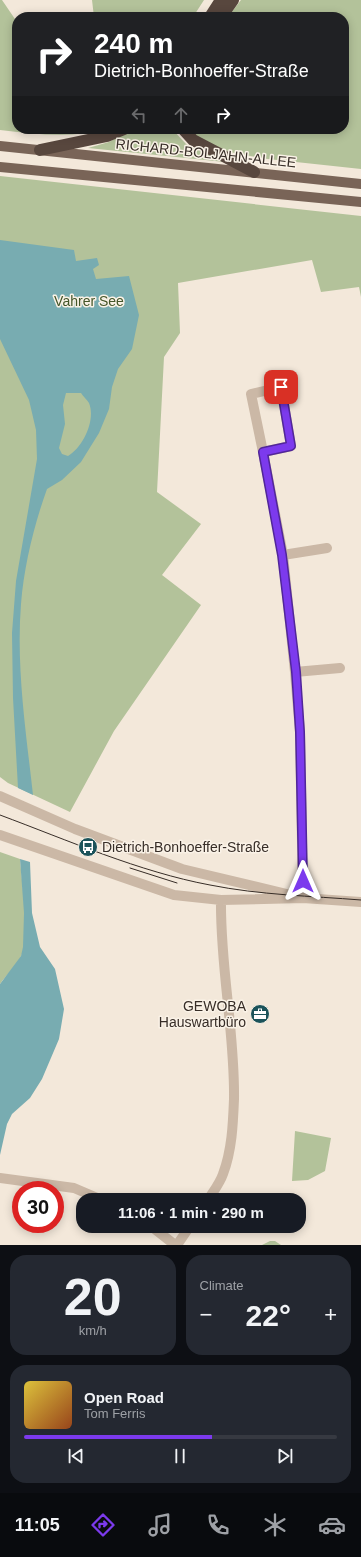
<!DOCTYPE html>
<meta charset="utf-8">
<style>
body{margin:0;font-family:Arial,sans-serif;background:#242831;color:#f1f3f6;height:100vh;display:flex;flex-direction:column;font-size:15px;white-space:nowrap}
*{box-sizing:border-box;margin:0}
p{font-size:13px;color:#9ea1a6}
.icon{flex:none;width:22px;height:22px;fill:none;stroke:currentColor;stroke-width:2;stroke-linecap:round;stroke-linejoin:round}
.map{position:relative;height:1245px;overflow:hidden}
.panel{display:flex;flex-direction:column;gap:10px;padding:10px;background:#0d0f14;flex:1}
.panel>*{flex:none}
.top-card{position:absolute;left:12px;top:12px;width:337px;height:122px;border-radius:16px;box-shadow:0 2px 10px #0003;background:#202124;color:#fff;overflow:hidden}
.speed{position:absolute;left:12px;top:1181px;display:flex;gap:8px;font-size:20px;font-weight:700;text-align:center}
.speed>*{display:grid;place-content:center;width:52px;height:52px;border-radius:50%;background:#171b24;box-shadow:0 2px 10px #0003;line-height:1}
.speed .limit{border:6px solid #d22;background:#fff;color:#111}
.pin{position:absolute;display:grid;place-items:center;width:34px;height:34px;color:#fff;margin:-17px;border-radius:8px;box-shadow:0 2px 6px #0006}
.me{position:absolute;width:44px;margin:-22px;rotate:0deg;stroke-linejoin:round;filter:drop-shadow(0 0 3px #0008)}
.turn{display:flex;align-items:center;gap:14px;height:84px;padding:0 16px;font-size:18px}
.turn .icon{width:52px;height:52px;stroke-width:2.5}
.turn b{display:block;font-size:28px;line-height:34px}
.lanes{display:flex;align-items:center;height:38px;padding:0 16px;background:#0003;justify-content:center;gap:20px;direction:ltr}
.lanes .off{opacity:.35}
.big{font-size:30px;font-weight:700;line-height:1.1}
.panel .widget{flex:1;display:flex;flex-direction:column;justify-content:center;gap:6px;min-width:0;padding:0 14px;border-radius:16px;background:#242831}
.panel .dial{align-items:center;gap:0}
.dial b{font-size:52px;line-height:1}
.song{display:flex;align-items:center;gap:12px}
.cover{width:48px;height:48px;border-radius:6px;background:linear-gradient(135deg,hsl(50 70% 55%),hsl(20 70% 35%))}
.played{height:4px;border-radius:2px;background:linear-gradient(90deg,#7c3aed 60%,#363941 60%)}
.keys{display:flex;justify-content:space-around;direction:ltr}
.heat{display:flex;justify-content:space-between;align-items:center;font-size:22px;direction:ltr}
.panel .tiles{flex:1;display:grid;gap:10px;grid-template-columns:1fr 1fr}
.widget:last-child{grid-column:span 2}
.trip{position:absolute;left:76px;top:1193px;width:230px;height:40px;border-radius:16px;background:#171b24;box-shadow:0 2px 10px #0003;font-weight:700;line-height:40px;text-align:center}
.dock{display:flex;height:64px;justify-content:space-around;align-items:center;background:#090b0e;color:#9ea1a6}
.dock .icon{width:28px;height:28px}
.dock .active{color:#7c3aed}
.dock b{font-size:18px;color:#f1f3f6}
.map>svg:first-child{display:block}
</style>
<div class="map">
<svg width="361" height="1245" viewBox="0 0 361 1245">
<rect width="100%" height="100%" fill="#f3e8da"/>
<path fill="#b3c29a" d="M0,0H2L17,22V129H106C71,139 36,134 0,130Z
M92,0H204L193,17H94Z
M241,0H361V169L268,159L238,154L209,146L187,129H344V17H228Z
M133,129H172L187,145L225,162L88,148L109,142Z
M0,176L361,216V297L359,287L321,292L312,260L178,283L180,333L164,357L157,492L201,524L162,575L201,605L114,731L70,812L8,783L0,777Z
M0,852L20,859C22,882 29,934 22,954C18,965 6,975 0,984Z
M295,1131L331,1138L325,1171L308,1180L292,1181Z
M270,1241H275L281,1245H262Z"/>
<path fill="#78acb1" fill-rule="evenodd" d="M0,240L74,250L76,261L97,258L99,265L93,269L96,279L129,276L139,315L132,349L118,369L112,387L109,409L99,433L81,462L62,480L47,489C34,525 24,566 21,604C16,667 26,732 33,795L18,788L13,698L12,633L16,581L37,459L36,430L29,400L0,339ZM66,393H81C83,396 87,400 89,403C96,420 83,447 68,456L62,454L59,448L65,424L63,405Z
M20,859L30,862L32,913L40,947L55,969L64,1009L59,1039L42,1079L30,1098L12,1114L7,1124L0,1155V984L21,956L23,947L24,913Z"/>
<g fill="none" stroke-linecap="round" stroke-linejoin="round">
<path stroke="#cbb8a6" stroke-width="10" d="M281,387L291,446L263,452L251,394Z
M263,452L283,555L295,672L300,732L303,898
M283,555L327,548
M295,672L340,668
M0,796L75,829L182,869L291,895
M0,835L174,895L221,900L303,898L361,902
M0,1178L74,1188L102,1200
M208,1200C213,1192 220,1183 223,1174C232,1150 233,1124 234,1099C235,1032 220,967 221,900
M151,1226L175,1245
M177,1245L190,1226"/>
<path stroke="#796457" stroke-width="10" d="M0,146L361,184
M0,167L361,202"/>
<path stroke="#58473e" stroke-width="12" d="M210,17L221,0
M221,17L233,0
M183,129L193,140L254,172
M40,150L107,136L124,129"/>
<path stroke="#372d27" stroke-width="1" d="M0,815C67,840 140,872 210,885C260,895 311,896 361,900
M130,868L177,883"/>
</g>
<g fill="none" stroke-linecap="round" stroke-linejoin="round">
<g stroke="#51269a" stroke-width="10">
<path id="route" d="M281,387L291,446L263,452L282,555L296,672L300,732L303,881"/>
</g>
<use href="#route" stroke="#7c3aed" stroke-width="7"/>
</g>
<defs>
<g id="bus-disc" transform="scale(1)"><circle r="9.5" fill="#1b535a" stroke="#faf2e7"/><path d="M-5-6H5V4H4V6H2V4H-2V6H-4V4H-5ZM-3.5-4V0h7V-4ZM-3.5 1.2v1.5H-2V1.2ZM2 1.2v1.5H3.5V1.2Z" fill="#fff"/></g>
<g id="office-disc" transform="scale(1)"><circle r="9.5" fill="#1b535a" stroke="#faf2e7"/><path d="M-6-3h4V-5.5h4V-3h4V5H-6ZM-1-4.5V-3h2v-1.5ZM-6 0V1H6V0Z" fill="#fff"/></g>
</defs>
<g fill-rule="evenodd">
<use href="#bus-disc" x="88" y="847"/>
<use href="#office-disc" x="260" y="1014"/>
</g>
<g text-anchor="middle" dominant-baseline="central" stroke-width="3" stroke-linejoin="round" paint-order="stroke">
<g font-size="14" fill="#372d27" stroke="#faf2e7">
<text transform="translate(206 153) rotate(6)">RICHARD-BOLJAHN-ALLEE</text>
</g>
<g font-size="14" fill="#44562a" stroke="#faf2e7">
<text x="89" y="301">Vahrer See</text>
</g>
<g font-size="14" fill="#372d27" stroke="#faf2e7" text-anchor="start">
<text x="102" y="847">Dietrich-Bonhoeffer-Straße</text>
<text x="246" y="1006" text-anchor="end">GEWOBA<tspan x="246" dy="16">Hauswartbüro</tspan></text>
</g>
</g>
</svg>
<div class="speed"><div class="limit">30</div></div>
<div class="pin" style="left:281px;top:387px;background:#d93025"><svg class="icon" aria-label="arrive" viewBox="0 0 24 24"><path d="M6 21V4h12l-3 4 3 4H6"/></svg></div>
<svg class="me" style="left:303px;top:881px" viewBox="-20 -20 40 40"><path d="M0-17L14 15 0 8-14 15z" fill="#7c3aed" stroke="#fff" stroke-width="4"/></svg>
<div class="trip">11:06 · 1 min · 290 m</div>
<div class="top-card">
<div class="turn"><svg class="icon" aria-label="right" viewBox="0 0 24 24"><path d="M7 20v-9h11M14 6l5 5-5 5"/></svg><div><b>240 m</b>Dietrich-Bonhoeffer-Straße</div></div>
<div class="lanes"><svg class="icon off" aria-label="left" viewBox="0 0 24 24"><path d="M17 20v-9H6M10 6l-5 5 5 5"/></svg><svg class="icon off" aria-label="ahead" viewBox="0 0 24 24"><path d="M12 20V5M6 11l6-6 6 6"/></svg><svg class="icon" aria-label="right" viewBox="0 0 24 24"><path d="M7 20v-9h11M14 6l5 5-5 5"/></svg></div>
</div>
</div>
<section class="panel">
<div class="tiles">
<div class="widget dial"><b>20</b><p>km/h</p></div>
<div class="widget"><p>Climate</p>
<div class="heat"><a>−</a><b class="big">22°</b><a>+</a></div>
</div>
<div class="widget">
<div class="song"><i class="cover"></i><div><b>Open Road</b><p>Tom Ferris</p></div></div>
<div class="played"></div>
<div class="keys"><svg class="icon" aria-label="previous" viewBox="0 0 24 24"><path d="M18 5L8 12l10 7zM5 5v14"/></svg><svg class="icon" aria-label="pause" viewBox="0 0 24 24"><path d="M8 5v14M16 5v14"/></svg><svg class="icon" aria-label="next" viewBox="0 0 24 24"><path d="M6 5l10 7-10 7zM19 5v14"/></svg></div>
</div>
</div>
</section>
<nav class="dock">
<b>11:05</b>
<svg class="icon active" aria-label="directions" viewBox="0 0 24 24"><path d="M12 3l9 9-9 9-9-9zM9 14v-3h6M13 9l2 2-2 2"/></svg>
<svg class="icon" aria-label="music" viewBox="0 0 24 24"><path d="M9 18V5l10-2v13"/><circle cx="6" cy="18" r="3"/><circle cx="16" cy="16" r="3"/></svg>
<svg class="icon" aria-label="phone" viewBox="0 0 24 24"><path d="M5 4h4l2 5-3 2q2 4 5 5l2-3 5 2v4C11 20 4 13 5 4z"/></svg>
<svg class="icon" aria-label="climate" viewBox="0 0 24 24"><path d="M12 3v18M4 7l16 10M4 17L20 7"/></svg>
<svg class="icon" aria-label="car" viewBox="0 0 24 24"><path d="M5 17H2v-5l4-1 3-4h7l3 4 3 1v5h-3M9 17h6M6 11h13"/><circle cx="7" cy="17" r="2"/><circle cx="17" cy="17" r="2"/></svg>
</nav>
